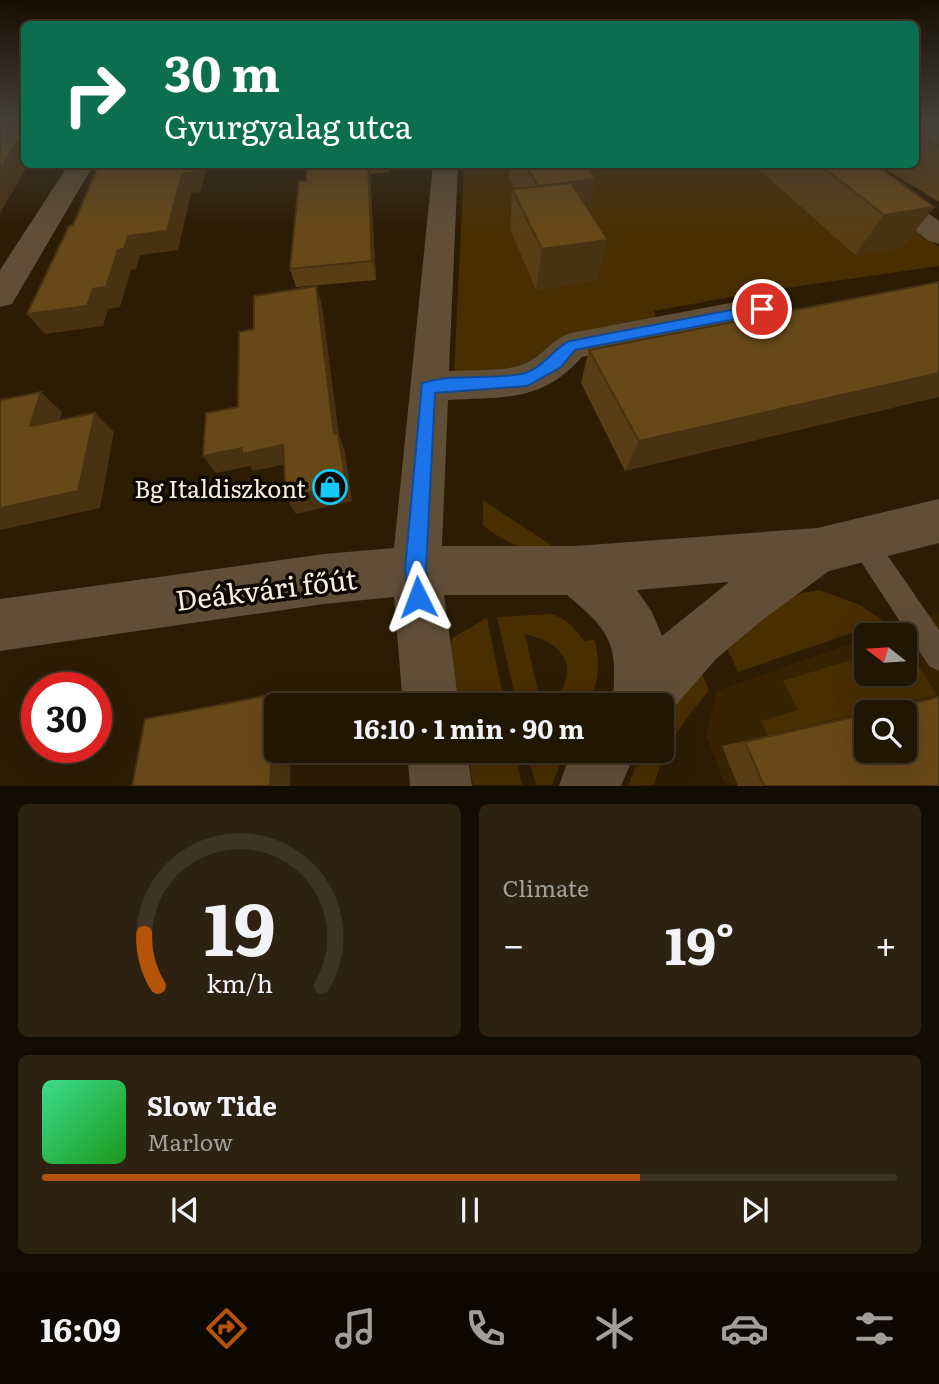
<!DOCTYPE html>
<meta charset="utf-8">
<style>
body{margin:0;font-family:Literata,serif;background:#2d2212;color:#f1f3f6;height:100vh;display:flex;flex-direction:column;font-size:26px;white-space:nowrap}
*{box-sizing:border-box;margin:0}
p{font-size:23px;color:#a29f9a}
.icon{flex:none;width:38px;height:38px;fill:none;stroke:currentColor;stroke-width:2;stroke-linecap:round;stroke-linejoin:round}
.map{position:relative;height:786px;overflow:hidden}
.sheet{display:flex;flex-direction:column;gap:18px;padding:18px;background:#120c02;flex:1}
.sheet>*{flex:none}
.hud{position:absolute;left:21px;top:21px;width:898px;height:147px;border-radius:10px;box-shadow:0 7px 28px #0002,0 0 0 2px #3e3425;background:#0b6e4f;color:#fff;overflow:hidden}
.needle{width:46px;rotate:287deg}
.controls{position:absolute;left:854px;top:623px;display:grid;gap:14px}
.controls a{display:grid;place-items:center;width:63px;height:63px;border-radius:10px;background:#211503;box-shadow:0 7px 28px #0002,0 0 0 2px #3e3425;font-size:35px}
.speed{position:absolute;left:21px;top:672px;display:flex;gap:14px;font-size:35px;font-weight:700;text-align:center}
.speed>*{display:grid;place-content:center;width:91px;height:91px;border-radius:50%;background:#211503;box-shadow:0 7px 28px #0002,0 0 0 2px #3e3425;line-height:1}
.speed .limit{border:10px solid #d22;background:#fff;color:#111}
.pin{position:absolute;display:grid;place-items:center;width:60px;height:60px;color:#fff;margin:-30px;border:4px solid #fff;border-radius:50%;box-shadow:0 2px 7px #0007}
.me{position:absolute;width:77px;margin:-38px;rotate:357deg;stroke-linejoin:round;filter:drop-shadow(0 0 5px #0008)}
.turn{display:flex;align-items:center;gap:24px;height:147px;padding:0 28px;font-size:32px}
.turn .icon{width:91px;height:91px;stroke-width:2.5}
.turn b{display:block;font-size:49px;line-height:60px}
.big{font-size:52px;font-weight:700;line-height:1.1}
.sheet .card{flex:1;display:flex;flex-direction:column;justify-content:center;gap:10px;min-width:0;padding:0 24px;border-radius:10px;background:#2d2212}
.sheet .dial{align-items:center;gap:0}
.dial svg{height:182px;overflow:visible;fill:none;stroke:#3e3425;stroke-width:7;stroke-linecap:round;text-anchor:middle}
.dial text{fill:#f1f3f6;stroke:none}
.song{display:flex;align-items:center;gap:21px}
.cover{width:84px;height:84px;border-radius:10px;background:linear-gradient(135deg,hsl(150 70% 55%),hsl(120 70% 35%))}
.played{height:7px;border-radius:4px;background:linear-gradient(90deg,#b45309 70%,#3e3425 70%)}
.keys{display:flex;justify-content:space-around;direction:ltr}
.heat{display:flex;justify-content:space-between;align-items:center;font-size:38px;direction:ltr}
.sheet .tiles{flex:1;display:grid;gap:18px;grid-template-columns:1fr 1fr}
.card:last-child{grid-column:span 2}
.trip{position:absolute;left:264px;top:693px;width:410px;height:70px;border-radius:10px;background:#211503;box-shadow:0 7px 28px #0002,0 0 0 2px #3e3425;font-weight:700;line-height:70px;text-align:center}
.menu{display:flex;height:112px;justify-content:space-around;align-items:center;background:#0d0801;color:#a29f9a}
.menu .icon{width:49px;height:49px}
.menu .on{color:#b45309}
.menu b{font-size:32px;color:#f1f3f6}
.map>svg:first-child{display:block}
</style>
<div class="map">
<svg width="939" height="786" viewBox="0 0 939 786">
<rect width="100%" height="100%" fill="#2c1c04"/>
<path fill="#372202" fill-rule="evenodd" d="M939,612V785H725L706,735L717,691L866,638V674H905V635H874ZM866,712H905V751H866Z"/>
<path fill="#492e02" d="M464,165H827L939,247V266L752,293L654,311L657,322L534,370L454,374Z
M483,500L560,551C525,549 511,548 483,525Z
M819,590L860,605L884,622L738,672L724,641C753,619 782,594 819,590Z
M550,614C567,618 575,628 585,642L594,639C601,664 599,682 587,705H553C579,669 568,644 525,634L541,705H517L497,617Z
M487,618L505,705H460L450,650L452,638Z
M905,645L937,695L768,735L761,721L798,710L783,681L866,655V674H905Z
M699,668L709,690C684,721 664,747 654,785L628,786L642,751H662V718Z
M467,751H515L522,785H473Z
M527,751H565L552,785H536Z"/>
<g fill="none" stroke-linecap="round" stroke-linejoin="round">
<path fill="#604e37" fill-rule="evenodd" d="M863,530L872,533L939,630V671L929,666L854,551L850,542L854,533Z"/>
<path fill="#604e37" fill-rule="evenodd" d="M69,164H94L12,304L0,307V270Z
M433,164H458L449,371C469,369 503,372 521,365C541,359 551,339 571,333L762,297L774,301L779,309L774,317L762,321L582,357C541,403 505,396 448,400L442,546H576L817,528L939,499V543L829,571L761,621L716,659L662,721V705H610C614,695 614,684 614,672C615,634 595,619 567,595H444L459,705H403L394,597L324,604L0,651V599L324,554L394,548ZM729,582L662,636L652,612L637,590Z
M832,164H861L939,221V244L929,241Z
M407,751H467L472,786H410Z
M571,751H636L621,786H559Z"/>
</g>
<path fill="#593e15" d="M915,118H939V202L877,164H915Z
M307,164H389L390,172L370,174L376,280L296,287L290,269L306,181Z
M510,164H586L596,179L589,211L598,280L536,290L510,229L512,189H514L509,178Z
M753,164H875L934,207L903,247L855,255Z
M939,282L625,471L581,383L589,350Z
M939,697V786H738L722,746L866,713V751L905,712H869Z"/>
<path fill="#483211" d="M24,132V164H29L0,213V169Z
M195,164H207L201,192L191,193L178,250L140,255L136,269L131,270L120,307L108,309L103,326L45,334L27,314L93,289L128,236L182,174Z
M368,164H369L370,174L376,280L372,261Z
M596,179L588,219L538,186Z
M934,207L903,247L855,255L884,215Z
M608,240L598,280L536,290L542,249Z
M316,286L322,305L339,435L345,451L352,501L296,514L286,498Z
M939,373V397L625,471L639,441Z
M41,392L62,412L52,445L30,426Z
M95,413L114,432L100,508L0,530V508Z
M283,445L292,463L253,471L250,466L216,473L203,456L242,448Z
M275,694L293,703V705H276V751H291L290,786H270Z"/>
<path fill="#674818" stroke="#483211" stroke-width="2" d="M0,118H24V132L0,169Z
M915,118H939V146L915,133Z
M99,164H195L193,173L182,174L167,231L128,236L124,249L118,250L106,287L93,289L87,306L27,314L69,226L73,225Z
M307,164H368L372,261L290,269L299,181H306Z
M525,164H586L596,179L538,186Z
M819,164H875L934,207L884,215Z
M571,183L608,240L542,249L512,189Z
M939,282V373L639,441L589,350Z
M316,286L334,434L338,433L346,484L286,498L283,445L242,454V448L203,456L206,413L238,407L239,332L254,329V296Z
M41,392L30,426L95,413L78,491L0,508V400Z
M275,694L270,786H132L145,719Z
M939,697V786H764L745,742L866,714V751H905V712H874Z"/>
<linearGradient id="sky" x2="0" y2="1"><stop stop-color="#180f02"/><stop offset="0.52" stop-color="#45403a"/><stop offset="1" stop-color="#45403a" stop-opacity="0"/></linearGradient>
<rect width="939" height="228" fill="url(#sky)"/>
<path fill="#1a73e8" stroke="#114b97" stroke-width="2" d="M762,304L769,309L767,313L575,350L561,367L527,386L435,393L426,570L428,597L425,604L418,607L410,604L405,570L422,383C453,373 489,380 521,374C543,370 556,345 570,341Z"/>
<defs>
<g id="shop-ring" transform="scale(1.75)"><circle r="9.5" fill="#0f0802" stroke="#12cafb" stroke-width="1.5"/><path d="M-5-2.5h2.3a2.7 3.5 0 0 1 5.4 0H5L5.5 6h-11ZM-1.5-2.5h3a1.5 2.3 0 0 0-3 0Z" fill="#12cafb"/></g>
</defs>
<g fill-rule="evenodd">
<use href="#shop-ring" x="330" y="487"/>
</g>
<g text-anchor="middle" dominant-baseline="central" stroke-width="7" stroke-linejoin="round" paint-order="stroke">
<g font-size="24" fill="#f8edde" stroke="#0f0802" text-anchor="end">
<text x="306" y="487">Bg Italdiszkont</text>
</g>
<g font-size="28" fill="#f8edde" stroke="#0f0802">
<text transform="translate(266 588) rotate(-7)">Deákvári főút</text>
</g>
</g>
</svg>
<div class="controls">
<a><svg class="needle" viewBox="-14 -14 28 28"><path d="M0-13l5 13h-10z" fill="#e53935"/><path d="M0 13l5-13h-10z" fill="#a29f9a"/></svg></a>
<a><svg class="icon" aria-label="search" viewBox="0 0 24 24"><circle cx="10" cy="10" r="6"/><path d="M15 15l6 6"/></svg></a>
</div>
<div class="speed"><div class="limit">30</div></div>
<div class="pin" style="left:762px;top:309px;background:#d93025"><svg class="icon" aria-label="arrive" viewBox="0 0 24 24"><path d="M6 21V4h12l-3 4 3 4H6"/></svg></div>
<svg class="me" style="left:418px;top:597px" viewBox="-20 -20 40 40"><path d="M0-17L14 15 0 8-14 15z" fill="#1a73e8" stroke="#fff" stroke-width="4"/></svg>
<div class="trip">16:10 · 1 min · 90 m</div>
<div class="hud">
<div class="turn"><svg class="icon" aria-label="right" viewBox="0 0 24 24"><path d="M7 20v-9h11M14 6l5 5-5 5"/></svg><div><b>30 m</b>Gyurgyalag utca</div></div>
</div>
</div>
<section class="sheet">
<div class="tiles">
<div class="card dial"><svg viewBox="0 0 100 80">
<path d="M14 69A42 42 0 1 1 86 69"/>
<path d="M14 69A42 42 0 0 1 8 46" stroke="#b45309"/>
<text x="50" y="56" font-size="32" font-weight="700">19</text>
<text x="50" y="72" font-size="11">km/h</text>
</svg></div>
<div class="card"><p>Climate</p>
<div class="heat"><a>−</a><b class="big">19°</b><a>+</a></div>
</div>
<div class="card">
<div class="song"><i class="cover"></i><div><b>Slow Tide</b><p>Marlow</p></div></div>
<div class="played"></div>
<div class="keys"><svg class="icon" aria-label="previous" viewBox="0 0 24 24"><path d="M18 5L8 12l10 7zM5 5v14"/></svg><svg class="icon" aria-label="pause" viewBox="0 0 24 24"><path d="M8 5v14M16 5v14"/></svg><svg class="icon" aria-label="next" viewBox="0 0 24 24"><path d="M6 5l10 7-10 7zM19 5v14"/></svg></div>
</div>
</div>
</section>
<nav class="menu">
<b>16:09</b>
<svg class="icon on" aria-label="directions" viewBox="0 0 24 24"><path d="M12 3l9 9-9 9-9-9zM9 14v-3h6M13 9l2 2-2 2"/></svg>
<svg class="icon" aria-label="music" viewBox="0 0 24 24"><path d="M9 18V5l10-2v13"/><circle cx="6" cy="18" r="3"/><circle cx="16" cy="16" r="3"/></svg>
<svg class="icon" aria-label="phone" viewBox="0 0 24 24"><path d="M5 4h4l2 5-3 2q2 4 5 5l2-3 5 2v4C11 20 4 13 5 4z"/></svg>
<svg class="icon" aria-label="climate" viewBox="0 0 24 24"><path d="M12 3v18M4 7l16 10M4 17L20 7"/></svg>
<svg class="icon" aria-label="car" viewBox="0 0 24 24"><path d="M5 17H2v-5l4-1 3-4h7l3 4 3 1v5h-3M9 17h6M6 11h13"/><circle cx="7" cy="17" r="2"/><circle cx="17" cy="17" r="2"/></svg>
<svg class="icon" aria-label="filters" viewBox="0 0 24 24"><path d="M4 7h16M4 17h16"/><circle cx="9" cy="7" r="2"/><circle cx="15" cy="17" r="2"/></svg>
</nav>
